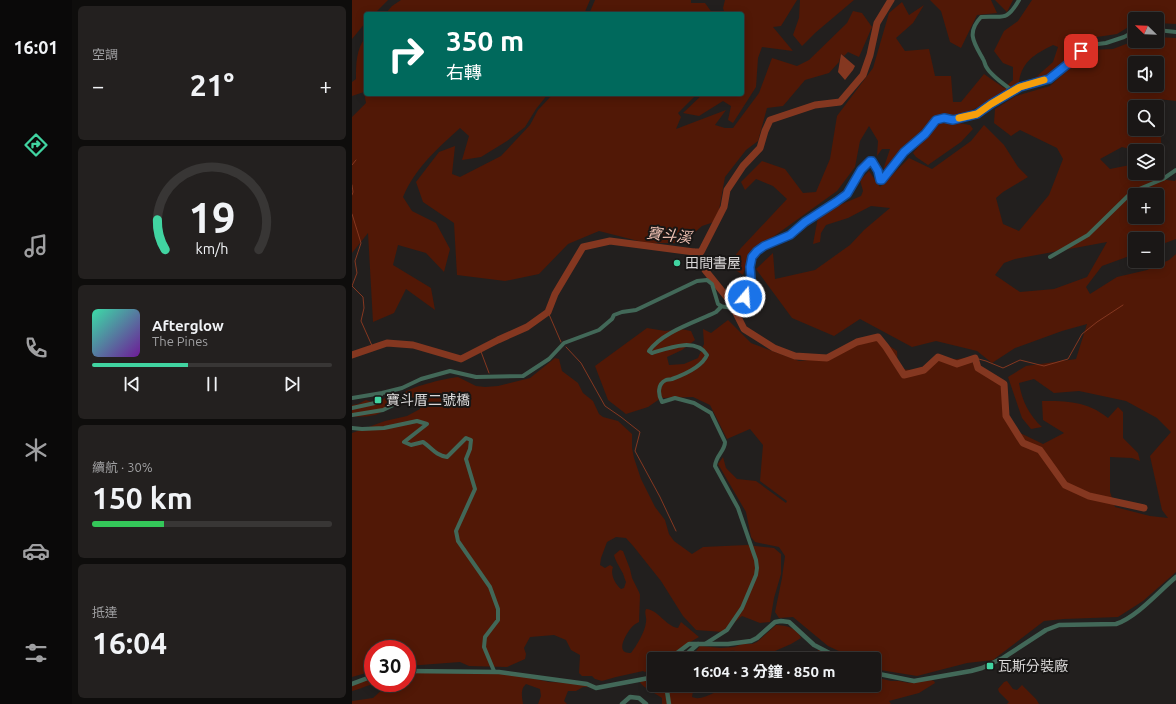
<!DOCTYPE html>
<html lang="zh-TW">
<meta charset="utf-8">
<style>
body{margin:0;font-family:Ubuntu,"Noto Sans TC",sans-serif;background:#23201f;color:#f1f3f6;height:100vh;display:flex;flex-direction:column;font-size:15px;white-space:nowrap}
*{box-sizing:border-box;margin:0}
p{font-size:13px;color:#9f9fa1}
.icon{flex:none;width:22px;height:22px;fill:none;stroke:currentColor;stroke-width:2;stroke-linecap:round;stroke-linejoin:round}
.map{position:relative;flex:1;overflow:hidden}
.panel{display:flex;flex-direction:column;gap:6px;padding:6px;background:#0e0d0c;width:280px}
.panel>*{flex:none}
.guide{position:absolute;left:12px;top:12px;width:380px;height:84px;border-radius:4px;box-shadow:0 2px 10px #0003,0 0 0 1px #383635;background:#00695c;color:#fff;overflow:hidden}
.needle{width:26px;rotate:293deg}
.tools{position:absolute;left:776px;top:12px;display:grid;gap:8px}
.tools a{display:grid;place-items:center;width:36px;height:36px;border-radius:4px;background:#1a1716;box-shadow:0 2px 10px #0003,0 0 0 1px #383635;font-size:20px}
.speed{position:absolute;left:12px;top:640px;display:flex;gap:8px;font-size:20px;font-weight:700;text-align:center}
.speed>*{display:grid;place-content:center;width:52px;height:52px;border-radius:50%;background:#1a1716;box-shadow:0 2px 10px #0003,0 0 0 1px #383635;line-height:1}
.speed .limit{border:6px solid #d22;background:#fff;color:#111}
.pin{position:absolute;display:grid;place-items:center;width:34px;height:34px;color:#fff;margin:-17px;border-radius:8px;box-shadow:0 2px 6px #0006}
.me{position:absolute;width:44px;margin:-22px;rotate:18deg;stroke-linejoin:round;filter:drop-shadow(0 0 3px #0008)}
.turn{display:flex;align-items:center;gap:14px;height:84px;padding:0 16px;font-size:18px}
.turn .icon{width:52px;height:52px;stroke-width:2.5}
.turn b{display:block;font-size:28px;line-height:34px}
.big{font-size:30px;font-weight:700;line-height:1.1}
.panel .tile{flex:1;display:flex;flex-direction:column;justify-content:center;gap:6px;min-width:0;padding:0 14px;border-radius:6px;background:#23201f}
.panel .dial{align-items:center;gap:0}
.dial svg{height:104px;overflow:visible;fill:none;stroke:#383635;stroke-width:7;stroke-linecap:round;text-anchor:middle}
.dial text{fill:#f1f3f6;stroke:none}
.song{display:flex;align-items:center;gap:12px}
.cover{width:48px;height:48px;border-radius:6px;background:linear-gradient(135deg,hsl(160 70% 55%),hsl(280 70% 35%))}
.played{height:4px;border-radius:2px;background:linear-gradient(90deg,#41d4a1 40%,#383635 40%)}
.keys{display:flex;justify-content:space-around;direction:ltr}
.heat{display:flex;justify-content:space-between;align-items:center;font-size:22px;direction:ltr}
.charge{height:6px;border-radius:3px;background:linear-gradient(90deg,#34c759 30%,#383635 0)}
.trip{position:absolute;left:295px;top:652px;width:234px;height:40px;border-radius:4px;background:#1a1716;box-shadow:0 2px 10px #0003,0 0 0 1px #383635;font-weight:700;line-height:40px;text-align:center}
main{display:flex;flex:1;min-height:0}
.tabs{display:flex;flex-direction:column;width:72px;justify-content:space-around;align-items:center;background:#0a0909;color:#9f9fa1}
.tabs .icon{width:28px;height:28px}
.tabs .on{color:#41d4a1}
.tabs b{font-size:18px;color:#f1f3f6}
.map>svg:first-child{display:block}
</style>
<main>
<nav class="tabs">
<b>16:01</b>
<svg class="icon on" aria-label="directions" viewBox="0 0 24 24"><path d="M12 3l9 9-9 9-9-9zM9 14v-3h6M13 9l2 2-2 2"/></svg>
<svg class="icon" aria-label="music" viewBox="0 0 24 24"><path d="M9 18V5l10-2v13"/><circle cx="6" cy="18" r="3"/><circle cx="16" cy="16" r="3"/></svg>
<svg class="icon" aria-label="phone" viewBox="0 0 24 24"><path d="M5 4h4l2 5-3 2q2 4 5 5l2-3 5 2v4C11 20 4 13 5 4z"/></svg>
<svg class="icon" aria-label="climate" viewBox="0 0 24 24"><path d="M12 3v18M4 7l16 10M4 17L20 7"/></svg>
<svg class="icon" aria-label="car" viewBox="0 0 24 24"><path d="M5 17H2v-5l4-1 3-4h7l3 4 3 1v5h-3M9 17h6M6 11h13"/><circle cx="7" cy="17" r="2"/><circle cx="17" cy="17" r="2"/></svg>
<svg class="icon" aria-label="filters" viewBox="0 0 24 24"><path d="M4 7h16M4 17h16"/><circle cx="9" cy="7" r="2"/><circle cx="15" cy="17" r="2"/></svg>
</nav>
<section class="panel">
<div class="tile"><p>空調</p>
<div class="heat"><a>−</a><b class="big">21°</b><a>+</a></div>
</div>
<div class="tile dial"><svg viewBox="0 0 100 80">
<path d="M14 69A42 42 0 1 1 86 69"/>
<path d="M14 69A42 42 0 0 1 8 46" stroke="#41d4a1"/>
<text x="50" y="56" font-size="32" font-weight="700">19</text>
<text x="50" y="72" font-size="11">km/h</text>
</svg></div>
<div class="tile">
<div class="song"><i class="cover"></i><div><b>Afterglow</b><p>The Pines</p></div></div>
<div class="played"></div>
<div class="keys"><svg class="icon" aria-label="previous" viewBox="0 0 24 24"><path d="M18 5L8 12l10 7zM5 5v14"/></svg><svg class="icon" aria-label="pause" viewBox="0 0 24 24"><path d="M8 5v14M16 5v14"/></svg><svg class="icon" aria-label="next" viewBox="0 0 24 24"><path d="M6 5l10 7-10 7zM19 5v14"/></svg></div>
</div>
<div class="tile"><p>續航 · 30%</p><b class="big">150 km</b><div class="charge"></div></div>
<div class="tile"><p>抵達</p><b class="big">16:04</b></div>
</section>
<div class="map">
<svg width="824" height="704" viewBox="0 0 824 704">
<rect width="100%" height="100%" fill="#221f1e"/>
<path fill="#511806" fill-rule="evenodd" d="M0,0H36L22,14H14V22L0,39Z
M49,0H238L232,14H33L40,6Z
M243,0H339V3H353L361,14H237Z
M373,0H445L429,26L421,27L441,51L410,47L406,58L404,87L381,123L376,120L379,106L371,101L347,116L331,113L351,94H390V14H373L371,8Z
M448,0H502L463,33L450,46L441,35L447,18Z
M578,0H639L645,13L625,15L609,48L598,42L589,11Z
M643,0H661L655,12Z
M680,0H824V24L805,23V19H783V23L765,34L738,38L693,77L683,78L701,62L706,47L701,45C683,54 670,61 667,82C647,96 625,111 600,116C595,116 590,115 585,115L531,170L538,149H530L525,156L526,141L517,126L508,141L503,167L485,191L421,237L398,253L391,275L376,265L389,248L435,199L421,186L404,179L393,190L389,182L410,161L433,169L451,193L464,192L478,159L485,116L521,68L537,13L550,2L557,15L572,5L561,23L544,38L553,51L577,49L583,76H599L601,102H609L632,74L652,88L661,80V67L651,63L642,51L652,31L666,21Z
M501,11L510,13L520,27L507,57L496,52L492,56L489,54L487,62L477,73L453,80L431,106L415,108L406,141L394,150L373,177L365,221L350,226L331,243H294L247,231L216,244L187,274L153,281L105,275L102,223L71,202L64,182L87,152L103,146L100,174L108,177L149,156L178,125L186,110L201,94H345L326,113L329,117L324,129L374,110L363,125L373,128H381L407,93L420,58L445,66L457,60L495,23Z
M14,37V94H196L184,109L173,127L155,141L129,157L110,160L117,136L108,128C85,149 63,168 51,197L60,211L84,223L98,249L92,272L74,253L46,245L41,265L79,288L83,310L54,289L42,313L21,322L16,233L0,253V117L14,103L12,92L0,96V82L4,79C4,65 4,48 14,37Z
M805,37L824,38V101L806,99L810,155L805,154V151H786L770,147L748,159L758,169L778,165L783,167V173H798L815,180L823,181L824,179V239L805,246V239H783V254L750,266L734,287L738,294L765,277L795,270L817,260L824,254V572L791,601L766,617L712,619L692,621L641,660L615,663L565,676L528,670L522,667V659H504L476,646L441,617L427,618L423,612L430,578L433,556L427,547L403,542L399,537L394,512L366,464L371,457L374,468L385,479L404,481L434,503L435,501L408,481L411,445L398,429L375,439L358,405L341,397L309,398L296,407L274,414L256,400L243,366L295,328L313,331L329,329L339,331L343,340L330,350L315,357L317,365L332,364L346,358L352,344L351,329L359,333L376,320L399,343L447,361L474,358L498,347L524,337L545,351L546,369L562,370L587,361L614,358L626,367L648,380L658,428L691,444L712,433L691,420L690,401C715,401 735,401 756,418L766,407L771,412V438L786,453L788,461L780,458L758,457V492L763,507L798,516L816,518L810,510L798,456L819,432L805,418L774,401L727,391L702,393L682,379L667,383C670,401 677,415 690,427L679,429L670,418L656,377L674,366L724,359L735,324L710,331L663,348L640,363L625,351L584,341L560,347L508,319L482,336L440,318L404,269L421,253L423,279L463,270L498,245L512,230L538,208L519,206L496,218L474,225L469,233L468,242L461,244L466,217L478,209L509,196L511,191L508,180L517,171L528,187L557,158L580,169L619,141L632,125L652,145L666,167L676,177L651,192L644,198L651,224L667,231L697,195L711,159L705,148L668,130L659,136L642,123L643,109L664,96L698,86L736,50L761,49L774,44L787,41H805ZM783,63H805V85H783ZM783,107H805V129H783ZM783,195H805V217H783ZM755,242L735,277L702,289L668,292L643,275L652,263L663,259Z
M591,120L618,125L621,129L609,142L576,165L564,157L561,153L585,123Z
M203,358L207,359L210,371L226,383L231,393L241,401L247,414L251,417L266,421L280,434V448L282,458L289,479L303,507L313,520L317,534L322,541L340,554L351,547L395,545L422,548L429,554V574L422,598L418,622L408,623L390,616L371,632L344,630L331,616L309,581L282,547L274,538L264,537L255,542L249,558L248,565L253,568L258,565L261,567C258,574 263,584 269,589L272,588L274,582C272,578 272,574 269,570C266,564 264,562 262,555L268,550L271,551L278,569L280,578L287,592L288,595L287,622C285,623 281,625 279,628C274,634 262,654 279,653C285,645 293,632 294,622C295,617 292,614 294,609C307,610 313,626 326,628L329,622L347,637L333,645L315,659H302V668L293,672L291,671L264,677L250,681L243,679L240,676H230L227,673L228,655L219,650L214,640L202,635L178,637L172,648L174,654L173,659L155,667L117,666L108,662L55,666V649H21V671L0,677V433L33,421L55,416L68,409V400C61,396 57,397 50,400C49,397 50,394 53,392C62,386 95,378 106,377L124,386L133,387L146,386L178,378Z
M35,397L40,398C32,418 19,416 0,417V405L6,404L14,400L23,403Z
M424,625C434,625 445,628 449,638L439,644L405,659C400,659 397,656 393,654C382,648 369,651 360,659H338L348,646L369,648L382,647L390,644H400L405,642Z
M467,650L482,659H455Z
M55,671L138,672L174,677L197,682L224,683L238,687H231L224,691H216L212,701L215,704H186L189,696L188,689L174,684C168,689 170,697 171,704H0V701L21,698L33,687C23,679 11,689 0,691V684L21,678V683H55Z
M302,676V685H342L340,697C350,702 368,689 378,685C384,683 393,685 400,685L402,687L408,685H460L458,687L464,689L468,685H522V677L539,681H547L557,683L579,680L582,681L583,683L567,693L537,701L539,704H310V698C302,692 292,689 287,681Z
M655,681L661,689L665,690L670,685L684,699L687,704H655L657,702L647,692L646,689L652,682Z"/>
<path fill="#843720" d="M489,54L503,66L501,70L493,80L486,72Z"/>
<g fill="none" stroke-linecap="round" stroke-linejoin="round">
<path stroke="#843720" stroke-width="1" d="M0,165L4,160
M0,185L1,192L0,195
M0,214L9,243L3,261L5,273L0,286L11,297L12,308L9,321L21,348
M196,312L209,342
M214,347L229,363L253,406L269,417L288,432L283,451L308,497L324,531
M128,349L137,373
M623,358L634,361L651,368L668,360L692,366L716,359L730,334L745,322L771,305"/>
<path stroke="#843720" stroke-width="7" d="M342,252L353,270L378,301L392,329L422,348L443,356L475,358L505,342L526,337L534,347L552,375L572,370L586,357L605,364L623,358L626,368L652,384L654,416L671,443L688,450L713,485L737,496L792,508
M0,355L35,343L61,345L109,359L146,340L175,327L196,312L203,294L231,247L258,241L342,252H349L372,207L375,190L391,166L408,148L413,131L418,120L463,105L488,102L511,75L518,55L525,23L539,0"/>
<path stroke="#426858" stroke-width="4" d="M805,30L824,32
M661,91C654,86 639,75 635,68C633,66 633,62 631,59C622,43 614,33 629,17C650,15 654,23 667,0
M698,257L736,235L780,192L811,179L824,170
M0,398L30,393L50,388L69,379L98,371L124,377L171,376L197,359L212,343L247,330L260,319L262,315L270,312L284,310L345,281L355,280L360,284L366,304C371,308 378,308 383,305C392,301 397,290 399,280C400,272 396,264 401,256C409,243 425,242 437,235C444,231 448,225 454,221C467,213 484,205 495,194C499,189 501,183 504,178C508,172 512,166 517,161H520L526,171L528,180H530L552,152L573,134L584,120L591,118L601,120L625,114L639,104L668,87L697,79L738,45L754,43L772,37L783,31
M0,408L23,403L30,393
M0,415L31,410L58,397
M0,428L10,429L32,428L65,421L75,424L52,442L59,445L71,442C80,448 83,455 95,457L114,438L119,440L118,449L114,459L123,489L104,531L106,541L138,587L146,609V620L133,637L132,647L142,671
M353,644L375,630L390,608L404,575L405,568L404,560L386,508L363,466C364,455 373,451 373,442L359,413L342,403L323,398L310,402C306,395 305,384 314,380C316,379 318,380 320,379C331,375 350,367 355,355C344,337 316,348 300,353L297,351C310,332 344,322 364,312L369,307"/>
<path stroke="#426858" stroke-width="4.5" d="M317,659L337,644H376L399,641L405,638L423,622L429,621L437,622L462,645L489,659
M329,659L346,644
M55,671L147,672L235,684L244,688L297,678L302,674
M522,673L562,681L619,671L630,668L651,658L694,630L707,625L764,624C785,617 807,591 824,577
M0,684L21,676
M316,685L315,691L317,704
M270,704L278,697L287,698L294,704"/>
</g>
<g fill="none" stroke-linecap="round" stroke-linejoin="round">
<g stroke="#114b97" stroke-width="10">
<path id="route" d="M393,297L399,279L398,267L400,257L405,251L412,246L438,235L453,222L484,202L495,194L509,170L518,161H520L526,171L528,180H530L552,152L573,134L584,120L592,118L601,120L625,114L639,104L668,87L697,79L717,63L729,51"/>
</g>
<use href="#route" stroke="#1a73e8" stroke-width="7"/>
<path stroke="#f59e0b" stroke-width="7" d="M607,118L625,114L639,104L668,87L692,80"/>
</g>
<g fill="#41d4a1" stroke="#181615" stroke-width="1.5">
<circle cx="325" cy="263" r="4"/>
<rect x="22" y="396" width="8" height="8" rx="2"/>
<rect x="634" y="662" width="8" height="8" rx="2"/>
</g>
<g text-anchor="middle" dominant-baseline="central" stroke-width="4" stroke-linejoin="round" paint-order="stroke">
<g font-size="14" fill="#dbd9d9" stroke="#181615" text-anchor="start">
<text x="333" y="263">田間書屋</text>
<text x="34" y="400">寶斗厝二號橋</text>
<text x="646" y="666">瓦斯分裝廠</text>
</g>
<g font-size="15" font-style="italic" fill="#f1c3b5" stroke="#181615">
<text transform="translate(317 235) rotate(7)">寶斗溪</text>
</g>
</g>
</svg>
<div class="tools">
<a><svg class="needle" viewBox="-14 -14 28 28"><path d="M0-13l5 13h-10z" fill="#e53935"/><path d="M0 13l5-13h-10z" fill="#9f9fa1"/></svg></a>
<a><svg class="icon" aria-label="sound" viewBox="0 0 24 24"><path d="M4 9h4l5-4v14l-5-4H4zM17 9q2 3 0 6"/></svg></a>
<a><svg class="icon" aria-label="search" viewBox="0 0 24 24"><circle cx="10" cy="10" r="6"/><path d="M15 15l6 6"/></svg></a>
<a><svg class="icon" aria-label="layers" viewBox="0 0 24 24"><path d="M12 4l9 5-9 5-9-5zM3 14l9 5 9-5"/></svg></a>
<a>+</a>
<a>−</a>
</div>
<div class="speed"><div class="limit">30</div></div>
<div class="pin" style="left:729px;top:51px;background:#d93025"><svg class="icon" aria-label="arrive" viewBox="0 0 24 24"><path d="M6 21V4h12l-3 4 3 4H6"/></svg></div>
<svg class="me" style="left:393px;top:297px" viewBox="-20 -20 40 40"><circle r="17" fill="#1a73e8" stroke="#fff" stroke-width="3"/><path d="M0-11L8 9 0 5-8 9z" fill="#fff"/></svg>
<div class="trip">16:04 · 3 分鐘 · 850 m</div>
<div class="guide">
<div class="turn"><svg class="icon" aria-label="right" viewBox="0 0 24 24"><path d="M7 20v-9h11M14 6l5 5-5 5"/></svg><div><b>350 m</b>右轉</div></div>
</div>
</div>
</main>
